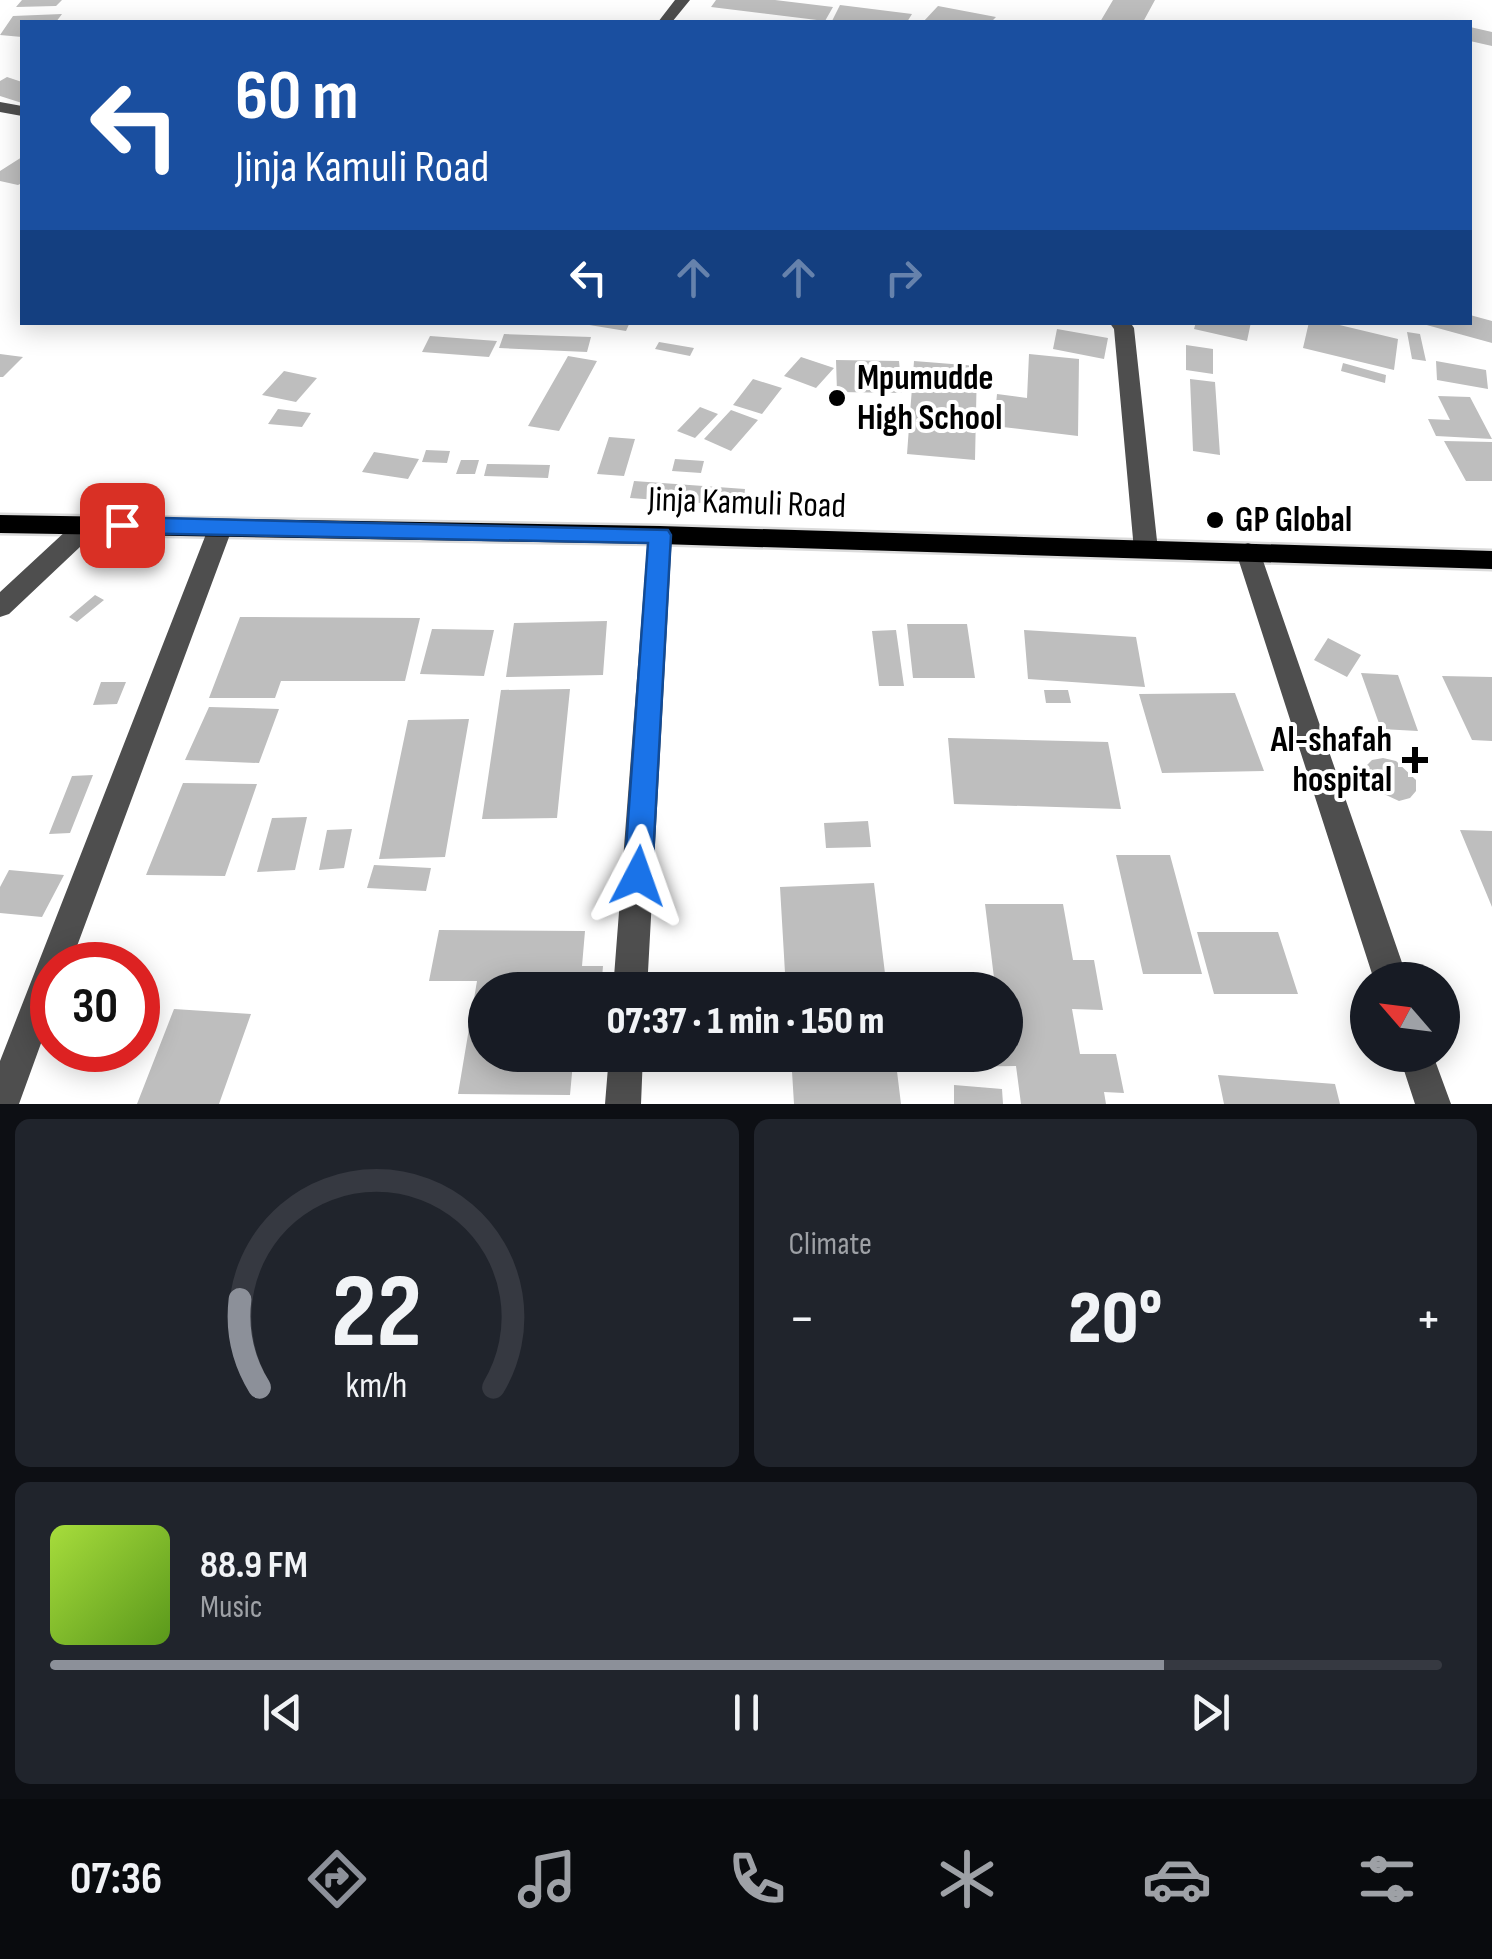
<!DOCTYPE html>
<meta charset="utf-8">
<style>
body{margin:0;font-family:"Sofia Sans Condensed",sans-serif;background:#20242c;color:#f1f3f6;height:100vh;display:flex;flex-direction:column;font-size:38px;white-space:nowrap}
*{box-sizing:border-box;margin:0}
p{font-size:32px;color:#9ea1a6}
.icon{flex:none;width:55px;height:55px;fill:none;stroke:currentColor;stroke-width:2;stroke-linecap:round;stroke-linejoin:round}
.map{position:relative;height:1104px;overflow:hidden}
.drawer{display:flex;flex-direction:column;gap:15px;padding:15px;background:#0d0f14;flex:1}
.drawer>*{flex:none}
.guide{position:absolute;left:20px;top:20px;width:1452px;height:305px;border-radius:0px;box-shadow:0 5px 25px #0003;background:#1a4fa0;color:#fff;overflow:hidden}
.needle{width:65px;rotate:298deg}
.controls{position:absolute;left:1350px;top:962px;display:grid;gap:20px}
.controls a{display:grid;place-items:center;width:110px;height:110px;border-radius:50%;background:#171b24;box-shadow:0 5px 25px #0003;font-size:50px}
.speed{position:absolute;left:30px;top:942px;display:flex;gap:20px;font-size:50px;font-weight:700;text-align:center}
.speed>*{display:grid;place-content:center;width:130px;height:130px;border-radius:50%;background:#171b24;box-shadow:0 5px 25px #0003;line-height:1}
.speed .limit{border:15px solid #d22;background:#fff;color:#111}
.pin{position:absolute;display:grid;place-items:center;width:85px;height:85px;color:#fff;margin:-42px;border-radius:20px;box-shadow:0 5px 15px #0006}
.me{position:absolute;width:110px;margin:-55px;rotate:4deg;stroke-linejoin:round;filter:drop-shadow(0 0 8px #0008)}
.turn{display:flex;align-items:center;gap:35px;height:210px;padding:0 50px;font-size:45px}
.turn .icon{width:130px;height:130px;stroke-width:2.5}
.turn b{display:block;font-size:70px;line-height:85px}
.lanes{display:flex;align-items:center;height:95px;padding:0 50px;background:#0003;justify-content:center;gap:50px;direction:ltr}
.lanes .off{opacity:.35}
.big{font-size:75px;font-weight:800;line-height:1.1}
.drawer .card{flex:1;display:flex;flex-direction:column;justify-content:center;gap:15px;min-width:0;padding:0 35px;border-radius:15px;background:#20242c}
.drawer .dial{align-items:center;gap:0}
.dial svg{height:260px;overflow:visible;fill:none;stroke:#363941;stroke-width:7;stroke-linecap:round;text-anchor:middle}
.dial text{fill:#f1f3f6;stroke:none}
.song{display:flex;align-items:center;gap:30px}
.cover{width:120px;height:120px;border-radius:15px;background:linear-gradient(135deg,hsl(80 70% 55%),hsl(90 70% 35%))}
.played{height:10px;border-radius:5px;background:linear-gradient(90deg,#8c9099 80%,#363941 80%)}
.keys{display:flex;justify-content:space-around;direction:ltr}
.heat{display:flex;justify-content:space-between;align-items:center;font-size:55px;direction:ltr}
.drawer .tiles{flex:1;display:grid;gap:15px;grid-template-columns:1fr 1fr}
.card:last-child{grid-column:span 2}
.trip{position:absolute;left:468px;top:972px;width:555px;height:100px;border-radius:50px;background:#171b24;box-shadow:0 5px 25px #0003;font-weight:800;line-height:100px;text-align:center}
.menu{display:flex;height:160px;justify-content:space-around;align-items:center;background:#090b0e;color:#9ea1a6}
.menu .icon{width:70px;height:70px}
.menu .current{color:#8c9099}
.menu b{font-size:45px;color:#f1f3f6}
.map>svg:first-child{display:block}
</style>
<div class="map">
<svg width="1492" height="1104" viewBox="0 0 1492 1104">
<rect width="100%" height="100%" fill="#fff"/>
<path fill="#bebebe" d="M22,0H62L56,6L16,7Z
M716,0H775L833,7L825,21L711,7Z
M1113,0H1155L1143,22H1100Z
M840,5L912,14L907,22L832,21Z
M938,6L996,17L991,22H923Z
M62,14L56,22H22V37L0,35L13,16Z
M1470,27L1492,32V46L1470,41Z
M7,77L22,82V103L0,96V81Z
M22,157V183L18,185L0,181V171Z
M1470,315L1492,321V343L1423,324L1470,322Z
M571,322H630L626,331Z
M1196,322H1251L1247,341L1194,329Z
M1309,322H1327L1398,339L1394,370L1303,348Z
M1057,329L1108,338L1104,359L1053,349Z
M1407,332L1420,334L1426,361L1412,359Z
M504,334L591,337L587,352L499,348Z
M430,336L497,341L489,357L422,352Z
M659,342L694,348L690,356L655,349Z
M1186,345L1213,349V374L1186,370Z
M0,354L23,357L3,377H0Z
M1029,354L1079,359L1078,436L994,426L997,394L1027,398Z
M568,356L597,361L559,431L528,426Z
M801,357L834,368L816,388L784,376Z
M836,360L899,361L902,393L837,392Z
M914,361L977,366L975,460L907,454Z
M1436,361L1486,370L1488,389L1437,380Z
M1343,363L1386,375L1385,383L1341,371Z
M284,371L317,378L296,402L262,395Z
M753,379L782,388L762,414L733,405Z
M1190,379L1215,382L1220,455L1193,451Z
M1438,396L1470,397L1492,439L1436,436L1428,419L1450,420Z
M700,407L718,414L695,438L677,431Z
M278,409L311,413L302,427L268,424Z
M731,410L758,420L731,451L704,439Z
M609,437L635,439L624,476L597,474Z
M1444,441L1492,442V481H1466Z
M426,450L450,451L447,463L422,462Z
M374,452L419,459L408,479L362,472Z
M675,459L704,461L701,473L672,471Z
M461,460H479L475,474H456Z
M487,464L550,465L548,478L484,476Z
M634,481L745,489L743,506L630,498Z
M95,595L104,600L77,622L69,617Z
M240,617L420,618L405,681H281L275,698H209Z
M607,621L603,675L506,677L514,623Z
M907,624H967L975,678H913Z
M432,629L494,630L484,676L420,674Z
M896,630L904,686H879L872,631Z
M1024,630L1136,637L1145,687L1028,679Z
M1328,638L1361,655L1347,677L1314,660Z
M1361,673L1398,675L1418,731L1381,729Z
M1442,676L1492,677V741L1472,740Z
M101,682H126L117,704L93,705Z
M570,689L557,818L482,819L501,690Z
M1044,690H1068L1071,703H1046Z
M1235,693L1264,771L1162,773L1139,694Z
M209,707L279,709L259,763L185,760Z
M469,719L445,857L379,859L408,720Z
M948,738L1108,742L1121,809L954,804Z
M1383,758L1396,761L1416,780V791L1410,798L1399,801L1373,789L1365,778V767L1372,760Z
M93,775L70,833L49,834L72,776Z
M183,783L257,784L225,876L146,875Z
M307,817L295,870L257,872L272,818Z
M868,821L871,847L826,848L824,823Z
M352,829L344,868L319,870L327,830Z
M1460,830L1492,831V907Z
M1116,855H1170L1202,974H1143Z
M374,865L431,868L426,891L367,888Z
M9,870L64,875L42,917L0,913V887Z
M874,883L887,990H786L780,887Z
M985,904H1063L1073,960H1094L1103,1010L1072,1009L1080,1054H1116L1124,1093L1104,1092L1106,1104H1021L1016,1066L946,1067L944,1055H1005V990H964V987L995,986Z
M439,930L585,931L582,966H603L601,990H485V1055H595L594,1063L573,1062L570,1095L458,1094L477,981H429Z
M1197,932H1278L1298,994H1214Z
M174,1009L251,1014L219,1104H137Z
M791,1055H895L901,1104H794Z
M1218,1075L1335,1084L1340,1104H1224Z
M954,1085L1002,1089L1003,1104H954Z"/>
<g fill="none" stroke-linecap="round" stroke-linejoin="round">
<g stroke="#dbdbdb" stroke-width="5">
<path id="major" d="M0,515L660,526L1492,551V569L660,544L0,533Z"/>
</g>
<path fill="#4e4e4e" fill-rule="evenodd" d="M675,0H690L672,22H658Z
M0,102L22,106V116L0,112Z
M1109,322H1130L1134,328L1158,550L1155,556H1137L1134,550L1114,329Z
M90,514L102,523L99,529L9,614L0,617V592L81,517Z
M220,520L232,529L70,965H52V1013L19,1104H0V1061L208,529Z
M660,526L672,535L647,990H613L648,535Z
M1248,543L1257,546L1260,552L1408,980H1374L1236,552L1239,546Z
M609,1055H643L641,1104H605Z
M1399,1055H1433L1451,1104H1415Z"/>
<use href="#major" fill="#000" fill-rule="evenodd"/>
</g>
<path fill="#1a73e8" stroke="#114b97" stroke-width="2.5" d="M122,517L668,530L671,535L652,876L648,885L638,889L628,885L624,876L648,543L122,533L111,525Z"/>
<g fill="#000" stroke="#fff" stroke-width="4">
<circle cx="837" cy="398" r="10"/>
<circle cx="1215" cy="520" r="10"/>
<path d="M1410 745h10v10h10v10h-10v10h-10v-10h-10v-10h10z"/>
</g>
<g text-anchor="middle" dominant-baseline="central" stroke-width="8" stroke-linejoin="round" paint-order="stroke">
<g font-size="35" font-weight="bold" fill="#000" stroke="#fff" text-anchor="start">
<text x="857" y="378">Mpumudde<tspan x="857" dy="40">High School</tspan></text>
<text x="1235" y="520">GP Global</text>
<text x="1392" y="740" text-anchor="end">Al-shafah<tspan x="1392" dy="40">hospital</tspan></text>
</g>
<g font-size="35" fill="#000" stroke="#fff">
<text transform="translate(747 503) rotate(2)">Jinja Kamuli Road</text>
</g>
</g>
</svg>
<div class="controls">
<a><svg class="needle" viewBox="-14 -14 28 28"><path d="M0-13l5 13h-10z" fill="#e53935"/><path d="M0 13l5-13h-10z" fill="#9ea1a6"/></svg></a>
</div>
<div class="speed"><div class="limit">30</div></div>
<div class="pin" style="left:122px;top:525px;background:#d93025"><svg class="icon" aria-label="arrive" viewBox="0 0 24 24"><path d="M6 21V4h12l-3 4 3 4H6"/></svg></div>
<svg class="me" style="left:638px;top:876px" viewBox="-20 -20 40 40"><path d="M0-17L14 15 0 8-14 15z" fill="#1a73e8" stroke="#fff" stroke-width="4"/></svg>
<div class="trip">07:37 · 1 min · 150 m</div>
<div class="guide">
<div class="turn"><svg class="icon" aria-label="left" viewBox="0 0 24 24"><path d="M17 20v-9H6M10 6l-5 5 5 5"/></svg><div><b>60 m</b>Jinja Kamuli Road</div></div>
<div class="lanes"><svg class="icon" aria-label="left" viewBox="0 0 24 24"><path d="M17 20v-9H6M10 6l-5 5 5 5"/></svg><svg class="icon off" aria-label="ahead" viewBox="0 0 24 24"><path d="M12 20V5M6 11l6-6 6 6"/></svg><svg class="icon off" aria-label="ahead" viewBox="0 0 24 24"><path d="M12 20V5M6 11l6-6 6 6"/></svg><svg class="icon off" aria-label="right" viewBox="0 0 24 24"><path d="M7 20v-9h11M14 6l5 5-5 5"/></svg></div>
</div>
</div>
<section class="drawer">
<div class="tiles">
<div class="card dial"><svg viewBox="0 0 100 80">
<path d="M14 69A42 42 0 1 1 86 69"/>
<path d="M14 69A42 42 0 0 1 8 42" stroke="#8c9099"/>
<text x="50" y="56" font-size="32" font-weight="700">22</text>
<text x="50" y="72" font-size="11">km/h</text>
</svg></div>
<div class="card"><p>Climate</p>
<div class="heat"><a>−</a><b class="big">20°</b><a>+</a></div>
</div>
<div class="card">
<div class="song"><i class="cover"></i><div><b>88.9 FM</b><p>Music</p></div></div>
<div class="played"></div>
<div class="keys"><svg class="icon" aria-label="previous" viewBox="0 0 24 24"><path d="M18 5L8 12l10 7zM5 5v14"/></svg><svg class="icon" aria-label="pause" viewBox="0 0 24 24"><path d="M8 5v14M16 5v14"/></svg><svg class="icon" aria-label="next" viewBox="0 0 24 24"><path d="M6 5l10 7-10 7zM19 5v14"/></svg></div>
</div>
</div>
</section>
<nav class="menu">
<b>07:36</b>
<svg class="icon current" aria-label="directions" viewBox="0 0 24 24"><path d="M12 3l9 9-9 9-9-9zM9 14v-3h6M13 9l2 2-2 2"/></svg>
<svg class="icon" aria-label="music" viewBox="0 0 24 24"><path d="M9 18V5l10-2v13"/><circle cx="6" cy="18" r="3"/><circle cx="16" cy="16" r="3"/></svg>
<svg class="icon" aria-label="phone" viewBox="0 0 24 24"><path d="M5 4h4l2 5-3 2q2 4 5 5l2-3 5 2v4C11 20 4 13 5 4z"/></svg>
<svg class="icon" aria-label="climate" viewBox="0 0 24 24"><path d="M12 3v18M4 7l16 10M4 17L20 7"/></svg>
<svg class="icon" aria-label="car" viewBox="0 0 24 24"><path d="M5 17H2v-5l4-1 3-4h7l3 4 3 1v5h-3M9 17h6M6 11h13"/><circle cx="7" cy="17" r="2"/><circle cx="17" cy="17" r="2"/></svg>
<svg class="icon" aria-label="filters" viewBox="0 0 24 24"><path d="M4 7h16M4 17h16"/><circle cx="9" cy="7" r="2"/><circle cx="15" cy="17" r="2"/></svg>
</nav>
